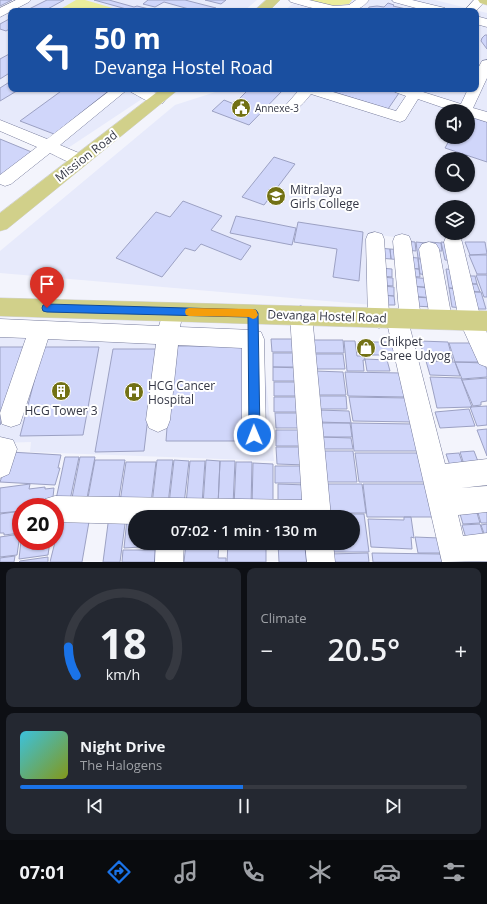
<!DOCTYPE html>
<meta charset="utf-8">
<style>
body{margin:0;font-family:"Open Sans",sans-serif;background:#242831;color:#f1f3f6;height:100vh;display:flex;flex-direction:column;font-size:15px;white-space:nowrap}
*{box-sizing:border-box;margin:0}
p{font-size:13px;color:#9ea1a6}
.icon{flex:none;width:22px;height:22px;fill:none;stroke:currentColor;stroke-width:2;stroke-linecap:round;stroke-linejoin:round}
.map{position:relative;height:562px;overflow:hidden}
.side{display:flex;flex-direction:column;gap:6px;padding:6px;background:#0d0f14;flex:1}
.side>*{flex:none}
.banner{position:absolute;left:8px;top:8px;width:471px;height:84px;border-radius:8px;box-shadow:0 1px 3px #0004;background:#1a4fa0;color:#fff;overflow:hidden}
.controls{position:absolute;left:435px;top:104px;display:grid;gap:8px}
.controls a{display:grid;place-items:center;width:40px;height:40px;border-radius:50%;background:#171b24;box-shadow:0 1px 3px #0004;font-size:20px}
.speed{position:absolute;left:12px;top:498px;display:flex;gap:8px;font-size:20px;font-weight:700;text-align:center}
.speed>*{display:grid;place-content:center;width:52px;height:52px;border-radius:50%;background:#171b24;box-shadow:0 1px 3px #0004;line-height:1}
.speed .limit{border:6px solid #d22;background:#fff;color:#111}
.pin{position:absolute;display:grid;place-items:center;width:34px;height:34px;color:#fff;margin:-41px -17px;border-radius:50% 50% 50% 0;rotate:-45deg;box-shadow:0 0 4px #0007}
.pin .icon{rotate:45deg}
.me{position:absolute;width:44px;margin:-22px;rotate:359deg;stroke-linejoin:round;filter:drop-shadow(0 0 3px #0008)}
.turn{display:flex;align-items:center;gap:14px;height:84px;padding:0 20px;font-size:18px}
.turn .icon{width:52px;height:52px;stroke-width:2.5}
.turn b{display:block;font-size:28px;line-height:34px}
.big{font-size:30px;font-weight:600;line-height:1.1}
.side .tile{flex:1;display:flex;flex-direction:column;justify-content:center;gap:6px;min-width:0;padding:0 14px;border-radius:8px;background:#242831}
.side .dial{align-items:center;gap:0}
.dial svg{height:104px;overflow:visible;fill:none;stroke:#363941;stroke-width:7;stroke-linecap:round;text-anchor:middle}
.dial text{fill:#f1f3f6;stroke:none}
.song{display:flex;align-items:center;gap:12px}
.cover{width:48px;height:48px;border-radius:6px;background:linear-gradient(135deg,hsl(190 70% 55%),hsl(70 70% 35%))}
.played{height:4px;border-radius:2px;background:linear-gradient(90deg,#1a73e8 50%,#363941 50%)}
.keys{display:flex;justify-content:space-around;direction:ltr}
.heat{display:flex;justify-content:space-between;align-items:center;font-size:22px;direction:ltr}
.side .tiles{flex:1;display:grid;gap:6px;grid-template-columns:1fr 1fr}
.tile:last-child{grid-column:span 2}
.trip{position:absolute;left:128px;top:510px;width:232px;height:40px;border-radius:20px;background:#171b24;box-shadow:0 1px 3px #0004;font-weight:600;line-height:40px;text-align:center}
.dock{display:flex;height:64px;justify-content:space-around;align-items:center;background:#090b0e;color:#9ea1a6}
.dock .icon{width:28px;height:28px}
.dock .on{color:#1a73e8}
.dock b{font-size:18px;color:#f1f3f6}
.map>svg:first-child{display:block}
</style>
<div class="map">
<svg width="487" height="562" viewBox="0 0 487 562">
<rect width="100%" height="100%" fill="#f3f4fc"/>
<path fill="#e7eafb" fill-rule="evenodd" d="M29,0H257L244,11H11V89H157L68,148L0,120V16Z
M297,0H435L487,13V310L412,307L403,238L370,234L373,305L0,273V251L175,105L225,89H476V11H284ZM442,111H468V137H442ZM442,159H468V185H442ZM442,207H468V233H442Z
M0,334L262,341L274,461L30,452L31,442L0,443Z"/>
<path fill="#ebed9c" d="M76,0H85L123,11H57Z
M307,0H352L349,4L331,6Z"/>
<path fill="#d0d6fa" stroke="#9ca1c3" d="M0,0H12L0,6Z
M47,0H64L44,11H25Z
M94,0H109L134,7L137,6L153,10L129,11L130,10Z
M148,0H185L216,8L212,11H196L164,2L155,7L143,4Z
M205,0H226L221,4Z
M388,3L394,5L393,6L415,11H367L369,7L377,6L384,7Z
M11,18V28L6,31L0,29V24Z
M485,35H487V49L481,41L482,38Z
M11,53V72L0,79V59Z
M11,81V89H20L0,101V88Z
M64,89H111L54,134L20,121Z
M249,89H284L249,125L212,111L224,100L234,104Z
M324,89H385L399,93L388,109Z
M468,116L487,122V162L445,148L451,137H468Z
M0,139L34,153L0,180Z
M274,157L295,164L264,205L242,197Z
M183,201L222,216L211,230L251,246L241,260L201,244L195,251L185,248L162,277L116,258L156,212L170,217Z
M236,216L296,228L292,245L230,233Z
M298,222L363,232L359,281L333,277L337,249L294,242Z
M404,241L415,242L416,251L406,250Z
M416,242L426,243L428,259L418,258Z
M430,242L441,243L442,251H431Z
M441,242L452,243L456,261L445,260Z
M465,242H485L487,254L470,255Z
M378,248L390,249L391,259L379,258Z
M390,249L402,250L403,260L391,259Z
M469,255H487V274H477Z
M406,257L418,258L419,269L407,268Z
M418,259H428L431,275L420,274Z
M380,268L392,269V277L381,276Z
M408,268L419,269L420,277L409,276Z
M446,269L456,270L460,289L449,288Z
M476,275H487V297H484Z
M461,276H475L477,284H464Z
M381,277L393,278V286L381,285Z
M409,277L431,279L433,288L410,286Z
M463,284H477L480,292L465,291Z
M382,286L394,287V296L382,295Z
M410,286L433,288L434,298L411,296Z
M449,288L460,289L465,308L452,307Z
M465,292H481L486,309H470Z
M382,295L394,296L395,305H383Z
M412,297L432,298L434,307L413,306Z
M271,339H300L301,352H272Z
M312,340H343L344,353H313Z
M344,341H355L357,356H364L365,360H363L364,371H347Z
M420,341L448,342L453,361H425Z
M362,342H394L397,355H364Z
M449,343H476L482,362H455Z
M173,346H245L247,441H166Z
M0,347H24L0,425Z
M43,347H99L83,435L20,436Z
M113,349H156L144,451L95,452Z
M273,353H300L301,367H273Z
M313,354H343L345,369H314Z
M365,359L387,360L390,371H367Z
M426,361L455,362L460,376L430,375Z
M455,362L484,363L487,370V377L462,379Z
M273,367L300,368L301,381H273Z
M315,371L343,372L346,395H317Z
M345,372L401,373L406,397L348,396Z
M430,377L461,378L472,407L437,408Z
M487,378V401L481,402V405L473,406L462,380Z
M274,382H301L302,396H274Z
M317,396H346L347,409H318Z
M274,397H302L303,412H274Z
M349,397L408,398L412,422L353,421Z
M487,406V425L477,426L470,407Z
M469,409L475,426L440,428L435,412Z
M318,410L349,411L351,423L319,422Z
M275,413H304L305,428H276Z
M319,423H350L352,437H321Z
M351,423L413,424L418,451H354Z
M487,429V456L477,430Z
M276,430H304L305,446H276Z
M322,437L351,438L353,449H324Z
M276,447H305L306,465L277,464Z
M320,451H353L357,482H323Z
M474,451L482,472L467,474L460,452Z
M10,452L61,455L58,468H60L55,485L0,482Z
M355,453H419L425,482H359Z
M459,453L466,473L453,474L446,454Z
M65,457H79L69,505L55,504Z
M80,457H95L86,503H71Z
M95,460H125L118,504L87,503Z
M157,460H173L168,504H152Z
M174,460L189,461L184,504H169Z
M206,460L220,461L218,505H203Z
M190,461H205L202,504H186Z
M220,461H235L233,505H218Z
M126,462H156L151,503L120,502Z
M236,462H252L251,507L234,506Z
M253,463L273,464V507H252Z
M275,466H306L307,483H275Z
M30,484L29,489L45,487V489L54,488L52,506L21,507V511L0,513V488Z
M278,484L307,485L308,506L278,505Z
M322,484H362L366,513H324Z
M363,484H427L434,517H367Z
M474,503L480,523L463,524L457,504Z
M475,503H487V523H481Z
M21,511V533L4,535V533H0V514Z
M327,514H364L369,552H331L330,543H353V517H328Z
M56,516H90L82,562H50L55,542H51L55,541Z
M109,516H126L120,562H103Z
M404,517H411L414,538L411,537L412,549L371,547L368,519L404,520Z
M127,519H135V543H159V546L124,548Z
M480,524L487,546L469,548L462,525Z
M487,524V542L481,525Z
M20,534L17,555L0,557V537Z
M415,537L439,538L442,553H418Z
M21,541H50L48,555L19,559Z
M186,543H219L218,558H226V562H184Z
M228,543H266V562H227Z
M278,543H312L313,562H279Z
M123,550H161L160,562H122Z
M368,553L369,562H330L329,554Z
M372,553L440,554L442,562H373Z
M15,556L14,562H0V558Z
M48,557V562H19L20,561Z"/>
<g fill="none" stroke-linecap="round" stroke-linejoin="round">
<g stroke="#787d9d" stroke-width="1">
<path id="minor" d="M16,0H31L29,2L0,17V8Z
M289,0H309L334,6L349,5L356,0H369C353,22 312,8 291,2Z
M392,0H412L445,8L447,11H427L394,2Z
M474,0H486L476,11H464Z
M476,16L487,19V27L476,24Z
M487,60V78L473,108L487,112V122L468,116V111H453L418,99L405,120L400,122L311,94C304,102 298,112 287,109L285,106L300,89H323L396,111L406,96L395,92L393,89H424L423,92L461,104L468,89H476V72L482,61Z
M112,89H128L60,145L86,156L88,160L86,164C74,167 61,158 50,153L11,184L5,186L0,184V175L37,147L0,131V120L47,139Z
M129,89C141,89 157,89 165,100L163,103C152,106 141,97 131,92Z
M375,232L382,234L384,239L389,313L399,311L393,241L395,236L402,234L409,236L411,241L421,319L417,325L410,328L445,464L487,459V485L461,488L487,486V512L458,515L463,536L487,533V561L442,562L387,323L386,325L379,328L372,325L368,319L366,239L368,234Z
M453,235L460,237L462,242L481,320L487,333V367L479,364L459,320L444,242L446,237Z
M429,242L436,244L439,249L452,319L448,325L441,328L434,325L430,319L419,249L422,244Z
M301,306L308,309L312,315L331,517H135V524L55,522V507H42L45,499L55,496L302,500L290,315L294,309Z
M170,313L178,316L181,322L180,327L253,330L261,332L264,339L266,435L263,443L254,447L245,443L242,435V348L178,345L170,420L167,428L158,432L149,428L146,420L156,344L48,339L20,424L11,427L2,424L0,413L26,338L0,337V319L159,326L162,316Z
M0,437L13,440L17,449L9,474L0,478Z
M156,543H184L183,562H155Z
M305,543H333L335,562H307Z"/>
</g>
<g stroke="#d2d3d6" stroke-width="1">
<path id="major" d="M266,0H280L269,11H254Z
M478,0H487V5L480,3Z
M161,89H179L7,229L0,231V213Z
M0,298L487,311V331L0,316Z"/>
</g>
<use href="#minor" fill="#fff" fill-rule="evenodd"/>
<use href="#major" fill="#d1d08a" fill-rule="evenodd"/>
</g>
<path fill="#1a73e8" stroke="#114b97" d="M47,304L256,310L258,313L260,435L258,438L254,440L250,438L249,435L248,317L47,312L43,311L42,308L43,305Z"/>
<path fill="#f59e0b" d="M189,308L253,309L256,310L258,315L256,318L253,319L249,317L189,316L186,315L185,312L186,309Z"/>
<defs>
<g id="civic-disc" transform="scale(1)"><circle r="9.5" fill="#727115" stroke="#fff"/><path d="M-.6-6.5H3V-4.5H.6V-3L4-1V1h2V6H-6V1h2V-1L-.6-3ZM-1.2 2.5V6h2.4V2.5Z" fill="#fff"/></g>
<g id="school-disc" transform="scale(1)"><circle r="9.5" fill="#727115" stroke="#fff"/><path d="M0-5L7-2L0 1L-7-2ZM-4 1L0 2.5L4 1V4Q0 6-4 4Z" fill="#fff"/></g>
<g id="shop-disc" transform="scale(1)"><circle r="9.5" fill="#727115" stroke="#fff"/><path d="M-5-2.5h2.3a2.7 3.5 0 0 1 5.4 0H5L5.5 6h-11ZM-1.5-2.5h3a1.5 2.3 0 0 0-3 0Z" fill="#fff"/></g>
<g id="building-disc" transform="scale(1)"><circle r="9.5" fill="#727115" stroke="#fff"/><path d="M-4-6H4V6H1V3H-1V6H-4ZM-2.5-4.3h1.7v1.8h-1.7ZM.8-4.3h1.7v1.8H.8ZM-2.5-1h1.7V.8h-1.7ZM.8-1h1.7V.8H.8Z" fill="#fff"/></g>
<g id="hospital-disc" transform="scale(1)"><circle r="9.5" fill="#727115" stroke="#fff"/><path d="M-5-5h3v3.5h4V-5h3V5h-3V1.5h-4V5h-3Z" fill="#fff"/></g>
</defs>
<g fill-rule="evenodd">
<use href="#civic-disc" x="241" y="108"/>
<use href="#school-disc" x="276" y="196"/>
<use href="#shop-disc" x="366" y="348"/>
<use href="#building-disc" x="61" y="391"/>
<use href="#hospital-disc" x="134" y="392"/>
</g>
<g text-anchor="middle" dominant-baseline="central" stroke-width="4" stroke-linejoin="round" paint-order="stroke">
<g font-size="10" fill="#343745" stroke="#fff" text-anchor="start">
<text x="255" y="108">Annexe-3</text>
</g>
<g font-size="12" fill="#343745" stroke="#fff">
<text transform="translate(86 156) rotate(-38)">Mission Road</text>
<text transform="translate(327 316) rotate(2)">Devanga Hostel Road</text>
</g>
<g font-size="12" fill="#343745" stroke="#fff" text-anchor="start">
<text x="290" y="189">Mitralaya<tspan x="290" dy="14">Girls College</tspan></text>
<text x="380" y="341">Chikpet<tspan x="380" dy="14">Saree Udyog</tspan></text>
<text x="148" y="385">HCG Cancer<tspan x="148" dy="14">Hospital</tspan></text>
<text x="61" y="410" text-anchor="middle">HCG Tower 3</text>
</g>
</g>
</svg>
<div class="controls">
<a><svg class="icon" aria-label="sound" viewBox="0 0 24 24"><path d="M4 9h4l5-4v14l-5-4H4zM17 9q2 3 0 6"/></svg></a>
<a><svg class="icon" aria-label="search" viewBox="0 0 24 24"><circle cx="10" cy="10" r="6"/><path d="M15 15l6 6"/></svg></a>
<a><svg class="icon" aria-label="layers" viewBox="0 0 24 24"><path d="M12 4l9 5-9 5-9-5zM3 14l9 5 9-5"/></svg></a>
</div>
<div class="speed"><div class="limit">20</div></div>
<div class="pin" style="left:47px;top:308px;background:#d93025"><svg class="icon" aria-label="arrive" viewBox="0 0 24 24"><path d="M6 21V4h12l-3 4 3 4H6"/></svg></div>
<svg class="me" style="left:254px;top:435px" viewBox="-20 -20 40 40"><circle r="17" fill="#1a73e8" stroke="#fff" stroke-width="3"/><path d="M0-11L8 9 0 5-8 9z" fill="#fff"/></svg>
<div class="trip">07:02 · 1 min · 130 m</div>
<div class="banner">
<div class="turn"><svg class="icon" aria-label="left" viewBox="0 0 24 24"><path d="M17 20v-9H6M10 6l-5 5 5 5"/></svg><div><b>50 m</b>Devanga Hostel Road</div></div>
</div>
</div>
<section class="side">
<div class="tiles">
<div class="tile dial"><svg viewBox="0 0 100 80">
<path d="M14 69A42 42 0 1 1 86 69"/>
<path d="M14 69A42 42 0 0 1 8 47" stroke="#1a73e8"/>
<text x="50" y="56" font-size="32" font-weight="700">18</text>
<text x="50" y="72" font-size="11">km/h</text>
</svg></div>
<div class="tile"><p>Climate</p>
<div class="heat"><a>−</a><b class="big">20.5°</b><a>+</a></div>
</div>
<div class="tile">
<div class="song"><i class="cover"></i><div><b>Night Drive</b><p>The Halogens</p></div></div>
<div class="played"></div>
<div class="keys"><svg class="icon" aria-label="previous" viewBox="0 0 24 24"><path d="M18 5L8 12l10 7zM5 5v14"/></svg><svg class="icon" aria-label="pause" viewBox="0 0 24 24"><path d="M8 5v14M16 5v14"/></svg><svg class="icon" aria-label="next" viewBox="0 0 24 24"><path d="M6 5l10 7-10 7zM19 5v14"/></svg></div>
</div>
</div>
</section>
<nav class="dock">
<b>07:01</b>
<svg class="icon on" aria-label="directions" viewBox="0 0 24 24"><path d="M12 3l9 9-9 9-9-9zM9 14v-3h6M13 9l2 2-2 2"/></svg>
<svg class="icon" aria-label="music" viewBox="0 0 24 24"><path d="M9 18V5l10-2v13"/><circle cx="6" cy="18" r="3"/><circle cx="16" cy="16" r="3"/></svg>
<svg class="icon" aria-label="phone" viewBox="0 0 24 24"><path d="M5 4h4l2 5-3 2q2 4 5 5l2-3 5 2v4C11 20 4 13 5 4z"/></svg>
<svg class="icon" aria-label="climate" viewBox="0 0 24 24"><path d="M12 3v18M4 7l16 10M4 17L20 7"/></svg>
<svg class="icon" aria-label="car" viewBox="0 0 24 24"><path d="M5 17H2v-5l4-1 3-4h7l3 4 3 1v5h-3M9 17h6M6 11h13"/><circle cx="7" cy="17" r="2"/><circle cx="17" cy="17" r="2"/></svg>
<svg class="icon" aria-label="filters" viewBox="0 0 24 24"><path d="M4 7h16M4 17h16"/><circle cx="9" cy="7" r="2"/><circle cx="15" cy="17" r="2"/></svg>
</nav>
